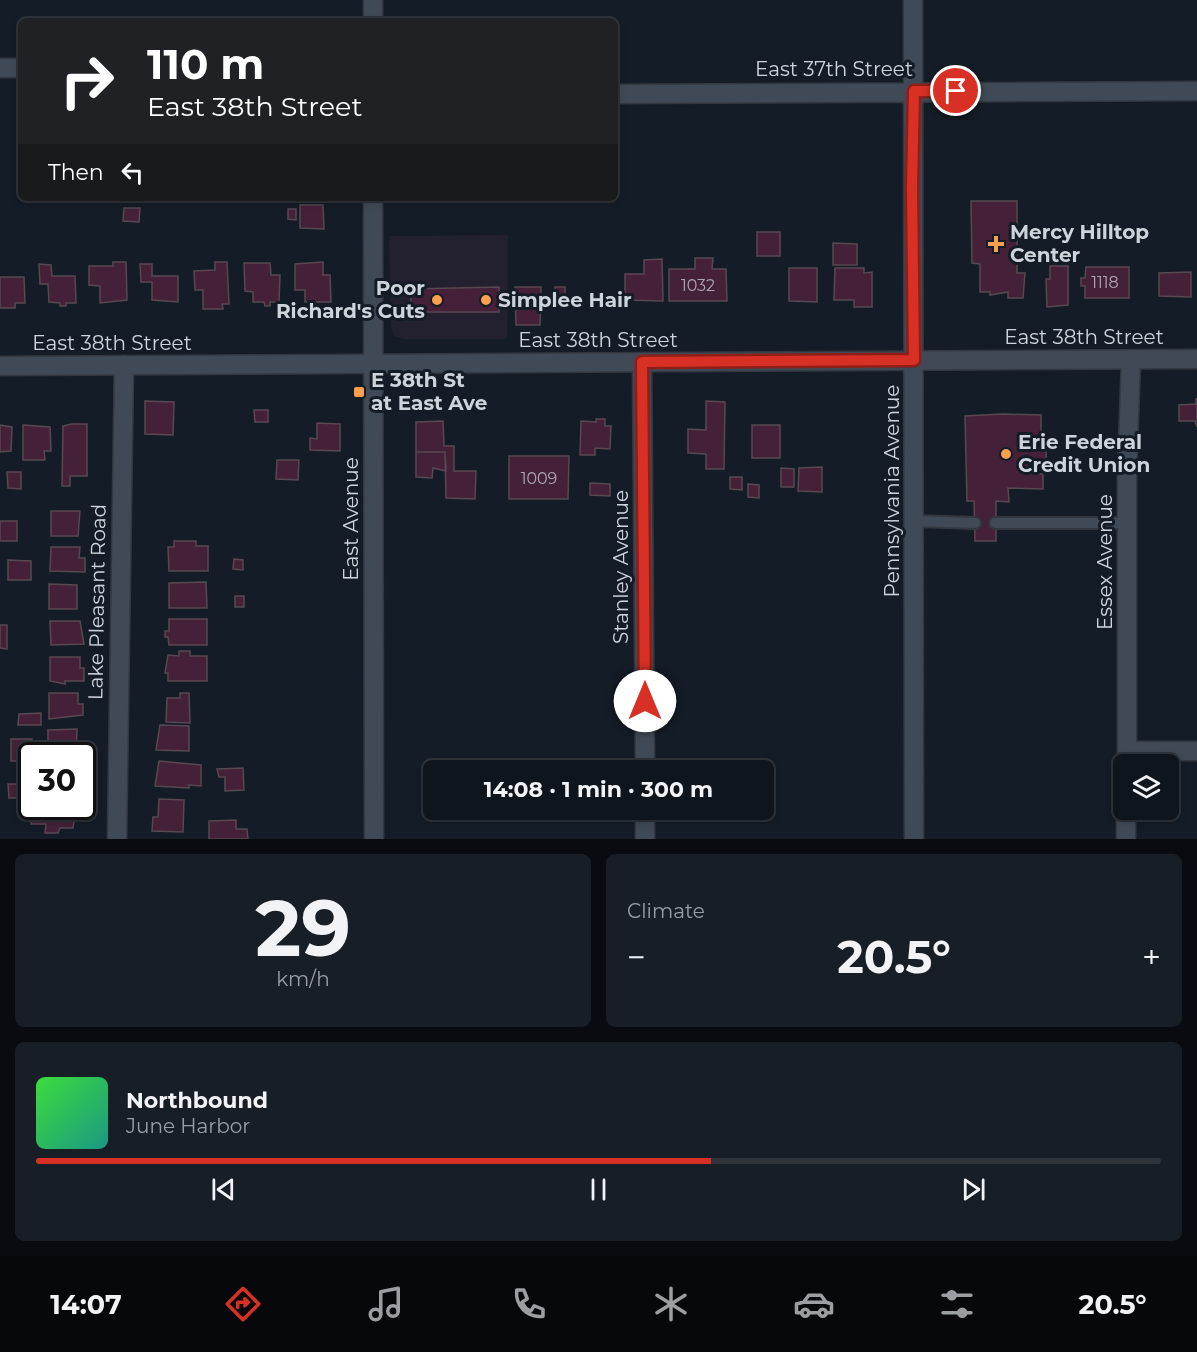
<!DOCTYPE html>
<meta charset="utf-8">
<style>
body{margin:0;font-family:Montserrat,sans-serif;background:#181e26;color:#f1f3f6;height:100vh;display:flex;flex-direction:column;font-size:22px;white-space:nowrap}
*{box-sizing:border-box;margin:0}
p{font-size:20px;color:#9b9fa4}
.icon{flex:none;width:33px;height:33px;fill:none;stroke:currentColor;stroke-width:2;stroke-linecap:round;stroke-linejoin:round}
.map{position:relative;height:839px;overflow:hidden}
.panel{display:flex;flex-direction:column;gap:15px;padding:15px;background:#080c10;flex:1}
.panel>*{flex:none}
.top-card{position:absolute;left:18px;top:18px;width:600px;height:183px;border-radius:9px;box-shadow:0 3px 9px #0003,0 0 0 2px #2f343b;background:#202124;color:#fff;overflow:hidden}
.controls{position:absolute;left:1113px;top:754px;display:grid;gap:12px}
.controls a{display:grid;place-items:center;width:66px;height:66px;border-radius:9px;background:#0f151d;box-shadow:0 3px 9px #0003,0 0 0 2px #2f343b;font-size:30px}
.speed{position:absolute;left:18px;top:742px;display:flex;gap:12px;font-size:30px;font-weight:700;text-align:center}
.speed>*{display:grid;place-content:center;width:78px;height:78px;border-radius:50%;background:#0f151d;box-shadow:0 3px 9px #0003,0 0 0 2px #2f343b;line-height:1}
.speed .limit{border:3px solid #111;border-radius:9px;background:#fff;color:#111}
.pin{position:absolute;display:grid;place-items:center;width:51px;height:51px;color:#fff;margin:-26px;border:3px solid #fff;border-radius:50%;box-shadow:0 2px 6px #0007}
.me{position:absolute;width:66px;margin:-33px;rotate:0deg;stroke-linejoin:round;filter:drop-shadow(0 0 4px #0008)}
.turn{display:flex;align-items:center;gap:21px;height:126px;padding:0 30px;font-size:27px}
.turn .icon{width:78px;height:78px;stroke-width:2.5}
.turn b{display:block;font-size:42px;line-height:51px}
.then{display:flex;align-items:center;height:57px;padding:0 30px;background:#0003;gap:12px;font-size:22px}
.big{font-size:45px;font-weight:700;line-height:1.1}
.panel .tile{flex:1;display:flex;flex-direction:column;justify-content:center;gap:9px;min-width:0;padding:0 21px;border-radius:9px;background:#181e26}
.panel .dial{align-items:center;gap:0}
.dial b{font-size:78px;line-height:1}
.song{display:flex;align-items:center;gap:18px}
.cover{width:72px;height:72px;border-radius:9px;background:linear-gradient(135deg,hsl(120 70% 55%),hsl(170 70% 35%))}
.played{height:6px;border-radius:3px;background:linear-gradient(90deg,#d93025 60%,#2f343b 60%)}
.keys{display:flex;justify-content:space-around;direction:ltr}
.heat{display:flex;justify-content:space-between;align-items:center;font-size:33px;direction:ltr}
.panel .tiles{flex:1;display:grid;gap:15px;grid-template-columns:1fr 1fr}
.tile:last-child{grid-column:span 2}
.trip{position:absolute;left:423px;top:760px;width:351px;height:60px;border-radius:9px;background:#0f151d;box-shadow:0 3px 9px #0003,0 0 0 2px #2f343b;font-weight:700;line-height:60px;text-align:center}
.tab-bar{display:flex;height:96px;justify-content:space-around;align-items:center;background:#06080c;color:#9b9fa4}
.tab-bar .icon{width:42px;height:42px}
.tab-bar .selected{color:#d93025}
.tab-bar b{font-size:27px;color:#f1f3f6}
.map>svg:first-child{display:block}
</style>
<div class="map">
<svg width="1197" height="839" viewBox="0 0 1197 839">
<rect width="100%" height="100%" fill="#141c27"/>
<path fill="#232030" d="M508,235L507,339H406L395,337L391,326L389,236Z"/>
<path fill="#442139" stroke="#574851" stroke-width="1.5" d="M971,201H1017V273H1025L1023,298H1008V292L990,295V292H980V264L972,263Z
M300,205H323L324,229L300,228Z
M124,208H140L139,222L123,221Z
M288,209H296V220L288,219Z
M1083,225H1093L1092,236H1084Z
M757,232H780V256H757Z
M833,243L857,244V265H833Z
M695,258H713L712,269H726L727,301H669V269H695Z
M662,259L663,301L625,300V274H644V260Z
M113,262H126L127,300L100,303V286L89,285V266H113Z
M215,262H227L229,304H222L223,309H203V290H195L194,271L215,270Z
M323,262V275H330L331,302H305V290H295V264Z
M244,263H270L271,275H280L279,302H270V306H265L264,302H253V292L245,291Z
M39,264L51,265L52,276H75L76,303H66V306H60V303L49,302L48,284H40Z
M140,264H152V276H178V302L152,300V282H141Z
M1050,266H1068V305L1047,307L1046,279H1050Z
M1086,267H1129V298H1085V286H1081V278H1085Z
M789,268H817V302L789,301Z
M835,268H864V273L872,272V307H854V300H834Z
M1191,272V297L1159,296V273Z
M0,277H24L25,303H15V308H0Z
M499,287V312H411V289Z
M515,287H541L540,325H516Z
M555,287H565V297H556Z
M1196,399H1197V427L1195,421H1179V405L1196,404Z
M145,401L174,402L173,435L145,434Z
M706,401L725,402L724,469H706V454L688,453V429L706,430Z
M254,410H268V422H255Z
M1003,414L1041,415V437L1046,436V469L1036,468L1037,474H1043V489L1008,488L1009,502L996,501V541H975L974,501H967L965,416Z
M596,419H605V426H611L610,449L595,448V455H580L581,421L596,422Z
M443,421L444,446H454V471H476L475,499L446,498L445,452H416V422Z
M317,423L340,424V451L310,450V438L317,439Z
M71,424H87V476H70V486H62L63,426Z
M0,425L12,427L11,451L0,452Z
M23,425L50,427L51,451H44L45,460H23Z
M752,425H780V458H752Z
M416,452H445L446,471L433,468L432,478L416,477Z
M509,456H569L568,499H509Z
M277,460H299L298,480L276,479Z
M822,467V492L798,491L799,468Z
M781,468L794,469V487H781Z
M7,472H21V489L8,488Z
M730,477H742V490L730,489Z
M590,483L610,484V496L590,495Z
M748,484L759,485V498L748,497Z
M51,511H80L78,536H51Z
M0,521H17V541H0Z
M174,541H196V546H208V571H169L168,547H174Z
M51,547H80L79,558H85V572L50,571Z
M234,559L243,560V570L233,569Z
M8,560L31,561V580H8Z
M206,582L207,608H169V583Z
M49,584L77,585V609H49Z
M235,596H244V607H235Z
M169,619H207V645H169L168,637H165V631H169Z
M50,621H80L84,644L51,645Z
M0,625H7V649L0,648Z
M179,651H190V656H207V681H168V673H165L168,655L179,656Z
M50,657H80V668H84V681H65V684L50,681Z
M49,693H78V704H83V715L49,719Z
M180,693H189L190,723L166,722L167,698H180Z
M41,713V725H18L19,714Z
M160,725L189,726V751L156,750Z
M77,729L76,754L42,755V743H48V730Z
M11,739H32V761H11Z
M159,761L201,765V786L189,785V788L155,786Z
M243,768L244,790L225,791V777H219L217,769Z
M8,784H30V798H9Z
M159,799L184,800L183,832L152,831L153,817H158Z
M31,806L76,807L73,828H60L58,833H45L46,824H31Z
M236,820V829H247L248,839H209V821Z"/>
<g fill="none" stroke-linecap="round" stroke-linejoin="round">
<g stroke="#333840" stroke-width="14">
<path id="service" d="M915,521L975,523
M995,523H1127"/>
</g>
<g stroke="#333840" stroke-width="21">
<path id="minor" d="M913,0L914,839
M0,68H21
M615,94L1197,91
M642,362L645,771
M1128,751H1197
M1127,765V472L1131,360
M645,810V839
M1126,839V810"/>
</g>
<g stroke="#333840" stroke-width="21">
<path id="tertiary" d="M373,21V0
M373,198L374,839
M117,839L124,365"/>
</g>
<g stroke="#333840" stroke-width="21">
<path id="secondary" d="M0,366L1197,359"/>
</g>
<use href="#service" stroke="#404a56" stroke-width="10"/>
<use href="#minor" stroke="#404a56" stroke-width="18"/>
<use href="#tertiary" stroke="#404a56" stroke-width="18"/>
<use href="#secondary" stroke="#404a56" stroke-width="18"/>
</g>
<g fill="none" stroke-linecap="round" stroke-linejoin="round">
<g stroke="#8d1f18" stroke-width="15">
<path id="route" d="M645,701L642,362L914,360L912,188L914,91H956"/>
</g>
<use href="#route" stroke="#d93025" stroke-width="10"/>
</g>
<g fill="#fa9f4e" stroke="#141c27" stroke-width="2">
<path d="M993 235h6v6h6v6h-6v6h-6v-6h-6v-6h6z"/>
<circle cx="437" cy="300" r="6"/>
<circle cx="486" cy="300" r="6"/>
<rect x="353" y="386" width="12" height="12" rx="3"/>
<circle cx="1006" cy="454" r="6"/>
</g>
<g text-anchor="middle" dominant-baseline="central" stroke-width="6" stroke-linejoin="round" paint-order="stroke">
<g font-size="16" fill="#aca7b3">
<text x="1105" y="282">1118</text>
<text x="698" y="285">1032</text>
<text x="539" y="478">1009</text>
</g>
<g font-size="20" fill="#ced4dc" stroke="#141c27">
<text x="834" y="69">East 37th Street</text>
<text x="1084" y="337">East 38th Street</text>
<text x="598" y="340">East 38th Street</text>
<text x="112" y="343">East 38th Street</text>
<text transform="translate(892 491) rotate(-90)">Pennsylvania Avenue</text>
<text transform="translate(351 519) rotate(-90)">East Avenue</text>
<text transform="translate(1105 562) rotate(-90)">Essex Avenue</text>
<text transform="translate(621 567) rotate(-90)">Stanley Avenue</text>
<text transform="translate(97 602) rotate(-89)">Lake Pleasant Road</text>
</g>
<g font-size="20" font-weight="bold" fill="#ced4dc" stroke="#141c27" text-anchor="start">
<text x="1010" y="232">Mercy Hilltop<tspan x="1010" dy="23">Center</tspan></text>
<text x="425" y="288" text-anchor="end">Poor<tspan x="425" dy="23">Richard's Cuts</tspan></text>
<text x="498" y="300">Simplee Hair</text>
<text x="371" y="380">E 38th St<tspan x="371" dy="23">at East Ave</tspan></text>
<text x="1018" y="442">Erie Federal<tspan x="1018" dy="23">Credit Union</tspan></text>
</g>
</g>
</svg>
<div class="controls">
<a><svg class="icon" aria-label="layers" viewBox="0 0 24 24"><path d="M12 4l9 5-9 5-9-5zM3 14l9 5 9-5"/></svg></a>
</div>
<div class="speed"><div class="limit">30</div></div>
<div class="pin" style="left:956px;top:91px;background:#d93025"><svg class="icon" aria-label="arrive" viewBox="0 0 24 24"><path d="M6 21V4h12l-3 4 3 4H6"/></svg></div>
<svg class="me" style="left:645px;top:701px" viewBox="-20 -20 40 40"><circle r="19" fill="#fff"/><path d="M0-13L10 11 0 6-10 11z" fill="#d93025"/></svg>
<div class="trip">14:08 · 1 min · 300 m</div>
<div class="top-card">
<div class="turn"><svg class="icon" aria-label="right" viewBox="0 0 24 24"><path d="M7 20v-9h11M14 6l5 5-5 5"/></svg><div><b>110 m</b>East 38th Street</div></div>
<div class="then">Then<svg class="icon" aria-label="left" viewBox="0 0 24 24"><path d="M17 20v-9H6M10 6l-5 5 5 5"/></svg></div>
</div>
</div>
<section class="panel">
<div class="tiles">
<div class="tile dial"><b>29</b><p>km/h</p></div>
<div class="tile"><p>Climate</p>
<div class="heat"><a>−</a><b class="big">20.5°</b><a>+</a></div>
</div>
<div class="tile">
<div class="song"><i class="cover"></i><div><b>Northbound</b><p>June Harbor</p></div></div>
<div class="played"></div>
<div class="keys"><svg class="icon" aria-label="previous" viewBox="0 0 24 24"><path d="M18 5L8 12l10 7zM5 5v14"/></svg><svg class="icon" aria-label="pause" viewBox="0 0 24 24"><path d="M8 5v14M16 5v14"/></svg><svg class="icon" aria-label="next" viewBox="0 0 24 24"><path d="M6 5l10 7-10 7zM19 5v14"/></svg></div>
</div>
</div>
</section>
<nav class="tab-bar">
<b>14:07</b>
<svg class="icon selected" aria-label="directions" viewBox="0 0 24 24"><path d="M12 3l9 9-9 9-9-9zM9 14v-3h6M13 9l2 2-2 2"/></svg>
<svg class="icon" aria-label="music" viewBox="0 0 24 24"><path d="M9 18V5l10-2v13"/><circle cx="6" cy="18" r="3"/><circle cx="16" cy="16" r="3"/></svg>
<svg class="icon" aria-label="phone" viewBox="0 0 24 24"><path d="M5 4h4l2 5-3 2q2 4 5 5l2-3 5 2v4C11 20 4 13 5 4z"/></svg>
<svg class="icon" aria-label="climate" viewBox="0 0 24 24"><path d="M12 3v18M4 7l16 10M4 17L20 7"/></svg>
<svg class="icon" aria-label="car" viewBox="0 0 24 24"><path d="M5 17H2v-5l4-1 3-4h7l3 4 3 1v5h-3M9 17h6M6 11h13"/><circle cx="7" cy="17" r="2"/><circle cx="17" cy="17" r="2"/></svg>
<svg class="icon" aria-label="filters" viewBox="0 0 24 24"><path d="M4 7h16M4 17h16"/><circle cx="9" cy="7" r="2"/><circle cx="15" cy="17" r="2"/></svg>
<b>20.5°</b>
</nav>
